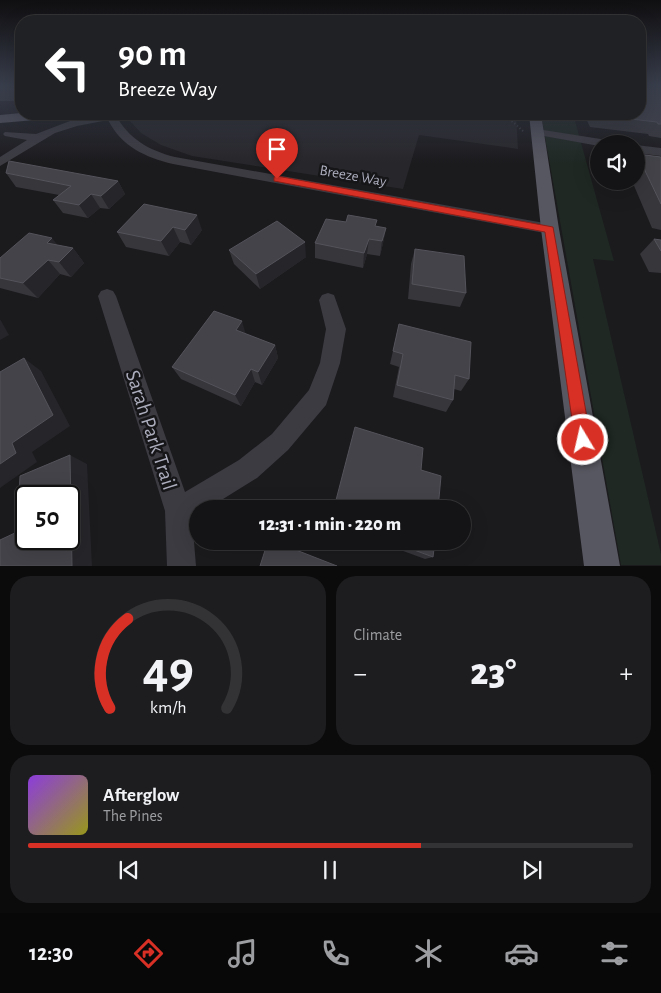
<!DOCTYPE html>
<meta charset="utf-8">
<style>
body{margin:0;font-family:"Alegreya Sans",sans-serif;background:#1d1d1f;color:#f1f3f6;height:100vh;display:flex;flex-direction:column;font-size:19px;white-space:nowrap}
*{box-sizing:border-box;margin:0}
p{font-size:16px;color:#9d9ea1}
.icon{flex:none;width:28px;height:28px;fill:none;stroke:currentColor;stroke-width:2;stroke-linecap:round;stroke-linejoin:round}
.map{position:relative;height:566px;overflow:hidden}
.details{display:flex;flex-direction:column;gap:10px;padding:10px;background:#0b0b0c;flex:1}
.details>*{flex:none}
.banner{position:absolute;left:15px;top:15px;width:631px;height:105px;border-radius:20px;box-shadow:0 5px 20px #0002,0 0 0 1px #333335;background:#202124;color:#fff;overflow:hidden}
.buttons{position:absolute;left:590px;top:135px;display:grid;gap:10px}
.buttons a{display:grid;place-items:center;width:55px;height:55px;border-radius:50%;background:#141416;box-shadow:0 5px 20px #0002,0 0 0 1px #333335;font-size:25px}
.speed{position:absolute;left:15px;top:485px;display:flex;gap:10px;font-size:25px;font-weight:700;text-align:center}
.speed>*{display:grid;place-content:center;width:65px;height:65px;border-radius:50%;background:#141416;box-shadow:0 5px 20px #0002,0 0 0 1px #333335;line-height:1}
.speed .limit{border:2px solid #111;border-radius:8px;background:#fff;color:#111}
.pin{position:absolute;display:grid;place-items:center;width:42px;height:42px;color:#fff;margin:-51px -21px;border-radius:50% 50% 50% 0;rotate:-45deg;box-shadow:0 0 5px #0007}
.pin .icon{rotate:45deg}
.me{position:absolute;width:55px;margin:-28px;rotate:351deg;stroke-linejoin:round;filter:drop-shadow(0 0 4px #0008)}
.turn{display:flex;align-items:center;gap:18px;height:105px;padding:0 20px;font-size:22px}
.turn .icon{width:65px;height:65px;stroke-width:2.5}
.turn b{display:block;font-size:35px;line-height:42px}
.big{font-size:38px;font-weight:800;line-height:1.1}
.details .widget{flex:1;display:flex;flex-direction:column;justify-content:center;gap:8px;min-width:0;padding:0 18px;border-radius:20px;background:#1d1d1f}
.details .dial{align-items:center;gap:0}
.dial svg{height:130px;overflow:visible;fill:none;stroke:#333335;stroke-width:7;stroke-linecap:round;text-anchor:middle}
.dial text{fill:#f1f3f6;stroke:none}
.song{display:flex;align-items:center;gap:15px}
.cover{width:60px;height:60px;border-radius:8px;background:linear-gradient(135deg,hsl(270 70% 55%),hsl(60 70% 35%))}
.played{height:5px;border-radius:2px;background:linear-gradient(90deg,#d93025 65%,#333335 65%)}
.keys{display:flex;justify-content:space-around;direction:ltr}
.heat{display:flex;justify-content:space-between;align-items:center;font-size:28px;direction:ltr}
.details .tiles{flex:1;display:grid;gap:10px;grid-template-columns:1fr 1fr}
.widget:last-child{grid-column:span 2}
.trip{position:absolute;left:189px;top:500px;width:282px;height:50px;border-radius:25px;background:#141416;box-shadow:0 5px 20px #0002,0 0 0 1px #333335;font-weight:800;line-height:50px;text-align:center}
.menu{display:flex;height:80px;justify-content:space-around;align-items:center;background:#080809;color:#9d9ea1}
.menu .icon{width:35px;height:35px}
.menu .on{color:#d93025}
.menu b{font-size:22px;color:#f1f3f6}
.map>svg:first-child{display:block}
</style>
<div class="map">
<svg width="661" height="566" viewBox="0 0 661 566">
<rect width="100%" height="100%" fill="#1b1a1d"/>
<path fill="#27262a" d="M127,114H516L518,149L419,135L403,189L192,156L161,145L141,133L129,120Z"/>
<path fill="#1f2823" d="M541,114H573L614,261L593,259L661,554V565H621Z"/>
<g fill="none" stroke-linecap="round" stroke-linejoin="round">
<path stroke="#414149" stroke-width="2" stroke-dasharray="1 2.5" stroke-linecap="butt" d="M504,114L523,131"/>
<path fill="#3c3b42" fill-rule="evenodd" d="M105,114H115C129,139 148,150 175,157L550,224L555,225L558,229L555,233L550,234L173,164C145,157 122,147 108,120L77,126L55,133L0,166V157L27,140L5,136L3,134L5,132L36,134L70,121Z
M537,129L607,140L613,144H599V146L533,134L531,132Z
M636,145L661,148V156L636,153Z
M107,289L113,291L116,296L185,492L239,460L272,434L309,390L320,363L326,329L319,300L322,295L328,293L334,295L346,329L340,363L326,405L288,450L257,478L207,509H198V514L192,518L196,566H167L165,511L98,296L101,291Z"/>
<path fill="#575761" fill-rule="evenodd" d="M21,113V114H65L59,118L0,123V115Z
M529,114H541L559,229L620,566H584L541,229Z"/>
</g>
<path fill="#37363b" d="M0,84H21V101H0Z
M661,84V138L649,136L648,134L590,127L584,114H640Z
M637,154L661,157V230L652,228L632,181H636V155Z
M6,173L118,181L125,194L109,209L100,208L88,218L63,213L53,200L59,195L16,187Z
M144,204L202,230L191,245L180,242L169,256L126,247L117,232Z
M346,222L386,228L383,243L380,256L367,254L363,268L315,258V243Z
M654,239L661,240V273L649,272L640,254Z
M57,245L73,248L84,263L71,277L60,274L38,298L0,288V258Z
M415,249L466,293L460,307L408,299L411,264Z
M229,250L306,257L260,289L234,264Z
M399,324L469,379L461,391L454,389L453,400L446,412L393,397L399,367L390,364Z
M246,334L275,345L278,358L262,385L255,382L241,406L181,379L172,367Z
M421,470L438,509H335V504Z
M376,541H435L433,557L425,559Z"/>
<path fill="#262529" d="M21,84V96L17,89Z
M118,181L125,194L109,209L101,196Z
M91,194L100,208L88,218L79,205Z
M197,215L202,230L191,245L185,230Z
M173,227L180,242L169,256L161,241Z
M386,228L383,243L380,256L382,241Z
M52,238L64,253L47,243Z
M369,239L367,254L363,268L364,253Z
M305,242L306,257L260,289L256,274Z
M73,248L84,263L71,277L59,262Z
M48,260L60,274L38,298L23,283Z
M0,319L9,335L0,340Z
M242,321L246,335L236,330Z
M275,345L278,358L262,385L258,372Z
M24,358L41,371L70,426L32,452L37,462L0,488V464L12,443Z
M251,369L255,382L241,406L235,395Z
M70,455L87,464L92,566H72Z"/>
<path fill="#434349" stroke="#54535b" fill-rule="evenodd" d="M0,84H21L17,89H0Z
M640,84H661V124H658L657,122L596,115V114H640Z
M637,154L661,157V204Z
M9,161L118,181L101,196L91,194L79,205L53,200L71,186L6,173Z
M144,204L197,215L185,230L173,227L161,241L117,232Z
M348,215L377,220L375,226L386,228L382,241L369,239L364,253L315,243L326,219L346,222Z
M277,221L305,242L256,274L229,250Z
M29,233L52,238L47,243L73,248L59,262L48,260L23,283L0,278V258Z
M654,239L661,240V251Z
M415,249L464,256L466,293L412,284Z
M214,311L242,321L236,330L275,345L258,372L251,369L235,395L172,367Z
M399,324L471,342L469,379L455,375L453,400L397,385L403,354L393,351Z
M24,358L53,415L12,443L16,453L0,464V372Z
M355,427L423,448L421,470L441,476L438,509H348L335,504Z
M70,455L72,566H0V540L17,532L20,476ZM26,496H69V539H26Z
M268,541H273L337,566H260Z
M390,541H435L433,557Z"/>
<linearGradient id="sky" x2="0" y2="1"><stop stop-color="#0f0e10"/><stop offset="0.52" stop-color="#393e4c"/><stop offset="1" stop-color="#393e4c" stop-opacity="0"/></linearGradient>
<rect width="661" height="163" fill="url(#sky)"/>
<path fill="#d93025" stroke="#8d1f18" d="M277,176L553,227L591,440L588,445L583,447L577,445L575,440L545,232L274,181V177Z"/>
<g text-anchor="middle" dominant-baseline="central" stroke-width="5" stroke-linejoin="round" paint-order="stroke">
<g font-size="15" fill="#acadbd" stroke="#161518">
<text transform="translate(353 176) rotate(10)">Breeze Way</text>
</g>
<g font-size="21" fill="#acadbd" stroke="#161518">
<text transform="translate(151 430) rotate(72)">Sarah Park Trail</text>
</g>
</g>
</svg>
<div class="buttons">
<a><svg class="icon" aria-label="sound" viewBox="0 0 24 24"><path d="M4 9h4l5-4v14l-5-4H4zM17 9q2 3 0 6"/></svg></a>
</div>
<div class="speed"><div class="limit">50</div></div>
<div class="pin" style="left:277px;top:179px;background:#d93025"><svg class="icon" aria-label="arrive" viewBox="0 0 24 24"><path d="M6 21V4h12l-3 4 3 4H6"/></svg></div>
<svg class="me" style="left:583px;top:440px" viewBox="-20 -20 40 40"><circle r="17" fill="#d93025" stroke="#fff" stroke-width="3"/><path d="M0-11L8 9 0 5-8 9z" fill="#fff"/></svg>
<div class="trip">12:31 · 1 min · 220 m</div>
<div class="banner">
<div class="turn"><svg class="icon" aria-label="left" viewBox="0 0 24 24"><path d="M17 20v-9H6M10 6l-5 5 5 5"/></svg><div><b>90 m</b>Breeze Way</div></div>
</div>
</div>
<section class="details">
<div class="tiles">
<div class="widget dial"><svg viewBox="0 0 100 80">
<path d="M14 69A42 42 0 1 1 86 69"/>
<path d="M14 69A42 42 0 0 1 25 14" stroke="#d93025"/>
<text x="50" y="56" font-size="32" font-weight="700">49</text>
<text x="50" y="72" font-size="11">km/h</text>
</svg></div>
<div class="widget"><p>Climate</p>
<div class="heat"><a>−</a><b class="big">23°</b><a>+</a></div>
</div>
<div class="widget">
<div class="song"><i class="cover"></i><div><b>Afterglow</b><p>The Pines</p></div></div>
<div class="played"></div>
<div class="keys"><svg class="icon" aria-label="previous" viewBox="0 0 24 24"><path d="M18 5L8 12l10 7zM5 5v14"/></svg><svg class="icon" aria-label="pause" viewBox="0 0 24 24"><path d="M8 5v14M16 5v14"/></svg><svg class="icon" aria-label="next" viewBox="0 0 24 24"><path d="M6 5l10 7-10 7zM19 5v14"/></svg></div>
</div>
</div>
</section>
<nav class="menu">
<b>12:30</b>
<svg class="icon on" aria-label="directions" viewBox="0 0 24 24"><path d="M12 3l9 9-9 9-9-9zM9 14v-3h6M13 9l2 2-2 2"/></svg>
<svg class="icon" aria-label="music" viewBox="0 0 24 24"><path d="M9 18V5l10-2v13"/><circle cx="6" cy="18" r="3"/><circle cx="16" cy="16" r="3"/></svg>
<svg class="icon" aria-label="phone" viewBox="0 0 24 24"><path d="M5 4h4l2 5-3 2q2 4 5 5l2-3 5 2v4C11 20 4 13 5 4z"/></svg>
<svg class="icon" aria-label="climate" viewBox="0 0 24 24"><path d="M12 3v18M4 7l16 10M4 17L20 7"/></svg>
<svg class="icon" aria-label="car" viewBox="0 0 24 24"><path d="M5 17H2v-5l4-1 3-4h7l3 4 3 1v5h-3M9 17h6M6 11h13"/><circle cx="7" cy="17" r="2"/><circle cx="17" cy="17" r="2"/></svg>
<svg class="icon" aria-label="filters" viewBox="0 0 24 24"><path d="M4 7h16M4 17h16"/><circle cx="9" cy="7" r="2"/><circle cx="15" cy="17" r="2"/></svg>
</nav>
